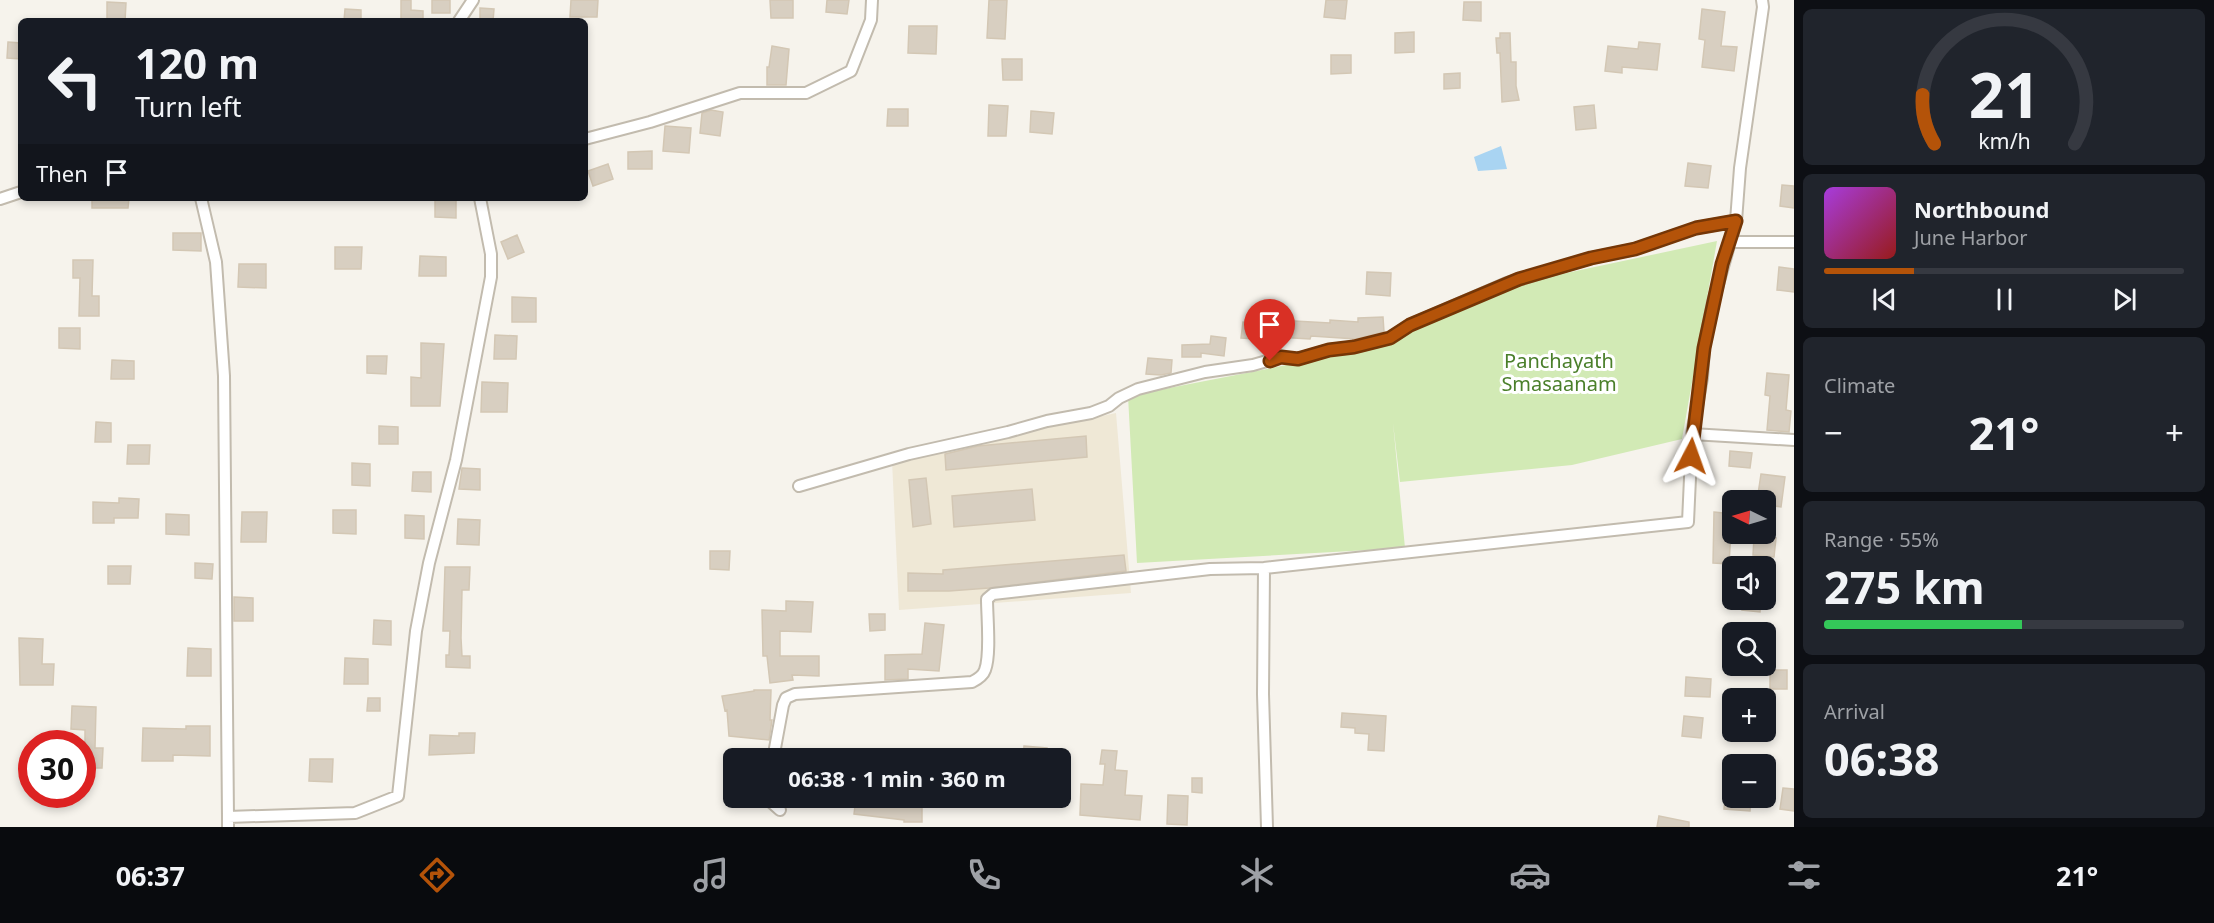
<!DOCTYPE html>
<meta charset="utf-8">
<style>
body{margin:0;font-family:"Noto Sans",sans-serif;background:#20242c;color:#f1f3f6;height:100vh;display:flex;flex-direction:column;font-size:22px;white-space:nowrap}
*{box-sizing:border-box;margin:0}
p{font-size:20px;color:#9ea1a6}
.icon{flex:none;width:33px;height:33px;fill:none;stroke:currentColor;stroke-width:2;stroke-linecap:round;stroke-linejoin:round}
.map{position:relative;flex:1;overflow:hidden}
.sheet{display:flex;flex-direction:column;gap:9px;padding:9px;background:#0d0f14;width:420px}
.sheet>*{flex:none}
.top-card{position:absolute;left:18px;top:18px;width:570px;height:183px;border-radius:9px;box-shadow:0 3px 9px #0003;background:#171b24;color:#f1f3f6;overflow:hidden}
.needle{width:39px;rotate:275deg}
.controls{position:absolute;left:1722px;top:490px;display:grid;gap:12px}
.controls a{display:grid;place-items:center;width:54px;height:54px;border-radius:9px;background:#171b24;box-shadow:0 3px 9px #0003;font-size:30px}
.speed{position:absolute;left:18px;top:730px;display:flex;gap:12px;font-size:30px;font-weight:700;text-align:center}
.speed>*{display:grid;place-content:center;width:78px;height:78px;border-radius:50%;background:#171b24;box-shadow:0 3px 9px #0003;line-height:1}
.speed .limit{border:9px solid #d22;background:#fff;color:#111}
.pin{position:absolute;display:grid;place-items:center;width:51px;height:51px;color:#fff;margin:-62px -26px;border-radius:50% 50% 50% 0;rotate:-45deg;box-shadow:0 0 6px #0007}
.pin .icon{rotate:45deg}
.me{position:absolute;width:66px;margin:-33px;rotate:4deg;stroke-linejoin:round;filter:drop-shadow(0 0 4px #0008)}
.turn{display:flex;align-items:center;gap:21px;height:126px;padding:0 18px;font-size:27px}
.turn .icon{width:78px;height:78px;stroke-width:2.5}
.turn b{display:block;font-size:42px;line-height:51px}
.then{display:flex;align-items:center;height:57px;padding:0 18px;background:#0003;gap:12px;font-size:22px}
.big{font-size:45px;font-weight:700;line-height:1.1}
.sheet .card{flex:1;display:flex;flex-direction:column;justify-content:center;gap:9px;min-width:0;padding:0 21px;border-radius:9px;background:#20242c}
.sheet .dial{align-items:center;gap:0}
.dial svg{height:156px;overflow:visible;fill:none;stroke:#363941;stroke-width:7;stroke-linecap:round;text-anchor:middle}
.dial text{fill:#f1f3f6;stroke:none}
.song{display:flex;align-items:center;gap:18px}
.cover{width:72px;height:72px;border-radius:9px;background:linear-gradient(135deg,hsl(280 70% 55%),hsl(0 70% 35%))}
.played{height:6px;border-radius:3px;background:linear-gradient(90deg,#b45309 25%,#363941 25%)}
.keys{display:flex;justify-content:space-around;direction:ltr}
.heat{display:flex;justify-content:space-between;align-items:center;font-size:33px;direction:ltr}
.charge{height:9px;border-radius:4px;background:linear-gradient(90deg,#34c759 55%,#363941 0)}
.trip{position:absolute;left:723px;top:748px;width:348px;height:60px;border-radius:9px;background:#171b24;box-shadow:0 3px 9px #0003;font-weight:700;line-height:60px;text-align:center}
.dock{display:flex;height:96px;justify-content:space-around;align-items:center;background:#090b0e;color:#9ea1a6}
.dock .icon{width:42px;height:42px}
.dock .on{color:#b45309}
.dock b{font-size:27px;color:#f1f3f6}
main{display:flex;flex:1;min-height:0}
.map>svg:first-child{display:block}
</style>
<main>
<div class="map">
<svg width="1794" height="827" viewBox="0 0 1794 827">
<rect width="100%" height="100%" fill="#f6f3ec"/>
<path fill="#efe8d6" d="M1116,413L1131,593L899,610L892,461Z"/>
<path fill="#d2eab5" d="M1717,241L1682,439L1572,465L1400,482L1393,423L1405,548L1137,563L1128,396L1384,346L1501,287Z"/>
<path fill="#a9d4f2" d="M1501,146L1507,169L1478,171L1474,157Z"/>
<path fill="#d8cfc1" stroke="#d3c7b4" stroke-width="1.5" d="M401,0H411V10L423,11V21H401Z
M432,0H450V13H432Z
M571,0H598L597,17H570Z
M770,0H793V18H771Z
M827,0H849L847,14L826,12Z
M989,0H1007L1005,39L987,38Z
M1326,0H1347L1345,19L1324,17Z
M107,2L126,3L125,21H107Z
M1464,2H1481V21L1463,20Z
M480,8L494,9L493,21H480Z
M345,9L361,10V21H344Z
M1702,9L1725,12L1721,46L1737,47L1734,71L1702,67L1705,40L1699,39Z
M909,26H937L936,54L908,53Z
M1414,32V52L1395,53V33Z
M1500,33H1510L1511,62H1516V86L1519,100L1502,102L1500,53H1497L1496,38H1500Z
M8,42L21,43V59L7,58Z
M1639,42L1660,44L1657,70L1622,67V73L1605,71L1608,46L1638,49Z
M772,46L789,49L786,85H767V67H769Z
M1331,55H1351V73L1331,74Z
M1002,59H1022V80H1003Z
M1460,73V88L1444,89V74Z
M989,105L1008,106L1006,136H988Z
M1594,105L1596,128L1576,130L1574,107Z
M888,109H908V126H887Z
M711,110L723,112L720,136L700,133L702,113Z
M1031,111L1054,113L1052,134L1030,132Z
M665,126L691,128L689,153L663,151Z
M652,151V169H628V152Z
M1688,163L1711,166L1708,188L1685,186Z
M608,164L613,179L593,186L588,171Z
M1782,185L1794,186V208L1780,206Z
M92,198H129L128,208H92Z
M435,198H456V218L435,217Z
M173,233H201V251L173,250Z
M517,235L524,252L508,259L501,242Z
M335,247H362L361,269H335Z
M420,256L446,257V276H419Z
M73,260H93L92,296H99V316H79L80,278H73Z
M239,264H266V288L238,287Z
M1779,267L1794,269V292L1777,290Z
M1367,272L1391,273L1390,296L1366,294Z
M512,297L536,298V322H512Z
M1383,317L1384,332L1356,339L1311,336L1310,339L1276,337L1255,336V339L1241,338L1243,322L1294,326L1295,321L1330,323V320L1358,322V318Z
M59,328H80V349L59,348Z
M495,335L517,336L516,359H494Z
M1211,336L1226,338L1224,356L1201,353V357H1182V345L1210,344Z
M421,343L444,344L440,406H411V377L421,378Z
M367,356H387L386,374L367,373Z
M1148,358L1172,360L1171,373L1161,375L1146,374Z
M112,360L134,361V379H111Z
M1767,373L1789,375L1786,410L1791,411L1789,432L1767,430L1770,396L1765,395Z
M482,382L508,383L507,412H481Z
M96,422L111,423V442H95Z
M379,426L398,427V444H379Z
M1086,436L1087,457L946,470L945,454L978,446Z
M128,445H150L149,464H127Z
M1730,451L1752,453L1750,468L1729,466Z
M352,463L370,464V486L352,485Z
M462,468L480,469V490L459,489Z
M413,472H431V492L412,491Z
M1761,474L1785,477L1781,507L1766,505V501H1757Z
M926,478L931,524L913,527L909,480Z
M1032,489L1035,520L954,527L952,496Z
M119,498L139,499L138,518H114V523H93V502L119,503Z
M333,510H356V534L333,533Z
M242,512H267L266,542H241Z
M1714,512L1732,514L1729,564L1713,563Z
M166,514L189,515V535L166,534Z
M405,515L424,516V539L405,538Z
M458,519L480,520L479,545L457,544Z
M1754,537L1776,538L1774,557L1753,555Z
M710,551H730L729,570L710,569Z
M1124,555L1126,571L989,588L949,591H908V573L943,574V570Z
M195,563L213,564L212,579L195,578Z
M108,566H131L130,584H108Z
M445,567H470L469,590H462L461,638L462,656H470V668L446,667V655H449L450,631H443Z
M234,597L253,598V621H234Z
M1744,600H1761L1760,612L1742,610Z
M786,601L813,602L811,632L780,631V656H819V676L792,675L793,680L770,683L767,656H763L762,610L786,611Z
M869,614H885V630L870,631Z
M374,620L391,621V645L373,644Z
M925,623L944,625L939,671L908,669V679L885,680V655L922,654Z
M19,638L43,639L42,664H54L53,685H20Z
M188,648L211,649V676H187Z
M345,658L368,659V684H344Z
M1770,670H1787V689H1770Z
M1686,677L1711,679L1710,697L1685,696Z
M754,690H771L770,720H772L769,740L729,736L727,710L725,711L722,696L754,691Z
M368,698H380V711H367Z
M72,706L96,707L95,748H103L102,768H85V730L71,729Z
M1342,713L1386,716L1384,751L1368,750L1369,734L1355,733V728L1341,727Z
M1684,716L1703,718L1701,738L1682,736Z
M186,726H210V756L173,755V761H142L143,728L186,729Z
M459,733H475L474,753L429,755L430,735L459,736Z
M1024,746L1047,748L1046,759H1023Z
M1102,750L1117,751L1115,770L1127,771L1125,795L1142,796L1140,820L1080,815L1081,784L1103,785L1105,764H1100Z
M310,759H333L332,782L309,781Z
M1192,778H1202V793L1192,792Z
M1783,788L1794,789V811L1780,809Z
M1168,795L1188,796L1187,825L1167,824Z
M856,798L922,800V822H904V820L854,814Z
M1725,798H1751L1750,811L1724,809Z
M1659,816L1689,822V827H1657Z"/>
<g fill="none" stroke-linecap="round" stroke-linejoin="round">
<g stroke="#c2bbae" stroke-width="14">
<path id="street" d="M1762,0L1763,7L1740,168L1736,221L1713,302L1704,348L1702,378L1692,434L1794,440
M459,21L473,0
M585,139L650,122L740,93H806L851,71L871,20L872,0
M201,198L216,262L224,376L228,817
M0,199L21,192
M1731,242H1794
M799,486L909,454L1008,432L1047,421L1091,413L1109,406L1119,398L1138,389L1205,372L1253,365L1281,357L1298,359L1329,350L1355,347L1390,338L1410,325L1507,283L1591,258L1635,249L1696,228L1736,221
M1264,568L1263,694L1267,827
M773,759L783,705L786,698L795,694L972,682C978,679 983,676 985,670C991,654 987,617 987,599L993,594L1210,569L1264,568L1688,522L1692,434
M771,798V802L780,810
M228,827V817L355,813L398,796L416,631L429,563L456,460L491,277V254L480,198"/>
</g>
<use href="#street" stroke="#fff" stroke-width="10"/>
</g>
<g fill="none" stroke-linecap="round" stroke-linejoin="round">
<g stroke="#753606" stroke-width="15">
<path id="route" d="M1270,361L1281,357L1298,359L1329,350L1354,347L1390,338L1410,325L1519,279L1591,258L1635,249L1696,228L1736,221L1722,264L1704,348L1691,456"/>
</g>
<use href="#route" stroke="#b45309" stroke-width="10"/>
</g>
<g text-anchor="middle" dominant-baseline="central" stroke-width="6" stroke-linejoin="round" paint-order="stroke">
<g font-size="20" fill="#4a7f2a" stroke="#fff">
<text x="1559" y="360">Panchayath<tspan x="1559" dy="23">Smasaanam</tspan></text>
</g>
</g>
</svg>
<div class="controls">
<a><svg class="needle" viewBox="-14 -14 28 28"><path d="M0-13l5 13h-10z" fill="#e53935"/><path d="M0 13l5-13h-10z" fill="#9ea1a6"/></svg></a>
<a><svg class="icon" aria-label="sound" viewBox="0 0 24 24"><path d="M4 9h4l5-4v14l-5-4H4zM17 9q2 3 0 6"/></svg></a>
<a><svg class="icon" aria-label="search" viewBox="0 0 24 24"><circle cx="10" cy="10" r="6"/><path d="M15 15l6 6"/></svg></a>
<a>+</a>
<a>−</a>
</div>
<div class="speed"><div class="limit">30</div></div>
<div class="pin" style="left:1270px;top:361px;background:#d93025"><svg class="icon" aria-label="arrive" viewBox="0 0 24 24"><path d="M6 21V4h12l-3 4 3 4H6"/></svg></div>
<svg class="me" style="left:1691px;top:456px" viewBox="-20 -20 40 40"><path d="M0-17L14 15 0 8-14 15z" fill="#b45309" stroke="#fff" stroke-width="4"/></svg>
<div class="trip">06:38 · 1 min · 360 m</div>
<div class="top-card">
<div class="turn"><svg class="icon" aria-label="left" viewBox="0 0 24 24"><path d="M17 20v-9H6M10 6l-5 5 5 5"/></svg><div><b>120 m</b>Turn left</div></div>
<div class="then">Then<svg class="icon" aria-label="arrive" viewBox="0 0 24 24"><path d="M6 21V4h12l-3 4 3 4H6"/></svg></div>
</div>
</div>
<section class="sheet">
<div class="card dial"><svg viewBox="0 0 100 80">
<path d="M14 69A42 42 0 1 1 86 69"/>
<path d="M14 69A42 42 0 0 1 8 44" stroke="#b45309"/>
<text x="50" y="56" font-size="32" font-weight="700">21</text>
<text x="50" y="72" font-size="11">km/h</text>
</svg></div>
<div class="card">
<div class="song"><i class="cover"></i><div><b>Northbound</b><p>June Harbor</p></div></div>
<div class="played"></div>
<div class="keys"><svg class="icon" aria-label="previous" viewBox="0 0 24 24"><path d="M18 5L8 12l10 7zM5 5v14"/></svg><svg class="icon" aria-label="pause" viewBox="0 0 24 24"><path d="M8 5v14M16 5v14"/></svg><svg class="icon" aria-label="next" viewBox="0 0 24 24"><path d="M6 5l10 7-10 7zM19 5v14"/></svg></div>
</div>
<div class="card"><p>Climate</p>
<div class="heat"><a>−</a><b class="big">21°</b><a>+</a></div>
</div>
<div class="card"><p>Range · 55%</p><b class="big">275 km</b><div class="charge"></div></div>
<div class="card"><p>Arrival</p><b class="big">06:38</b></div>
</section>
</main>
<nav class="dock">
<b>06:37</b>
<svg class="icon on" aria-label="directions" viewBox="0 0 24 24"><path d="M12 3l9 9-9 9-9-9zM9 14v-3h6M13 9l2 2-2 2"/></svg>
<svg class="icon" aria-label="music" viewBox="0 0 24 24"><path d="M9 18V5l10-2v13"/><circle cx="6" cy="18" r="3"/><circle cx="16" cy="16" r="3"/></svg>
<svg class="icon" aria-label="phone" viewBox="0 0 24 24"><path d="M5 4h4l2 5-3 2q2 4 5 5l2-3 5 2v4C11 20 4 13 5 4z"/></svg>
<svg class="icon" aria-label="climate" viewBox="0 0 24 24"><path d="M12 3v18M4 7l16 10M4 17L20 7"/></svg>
<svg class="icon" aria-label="car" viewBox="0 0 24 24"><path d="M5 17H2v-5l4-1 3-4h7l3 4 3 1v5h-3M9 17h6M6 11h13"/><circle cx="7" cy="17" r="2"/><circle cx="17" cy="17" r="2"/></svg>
<svg class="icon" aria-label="filters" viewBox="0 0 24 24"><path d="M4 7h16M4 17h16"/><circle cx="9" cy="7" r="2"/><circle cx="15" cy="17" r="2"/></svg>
<b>21°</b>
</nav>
